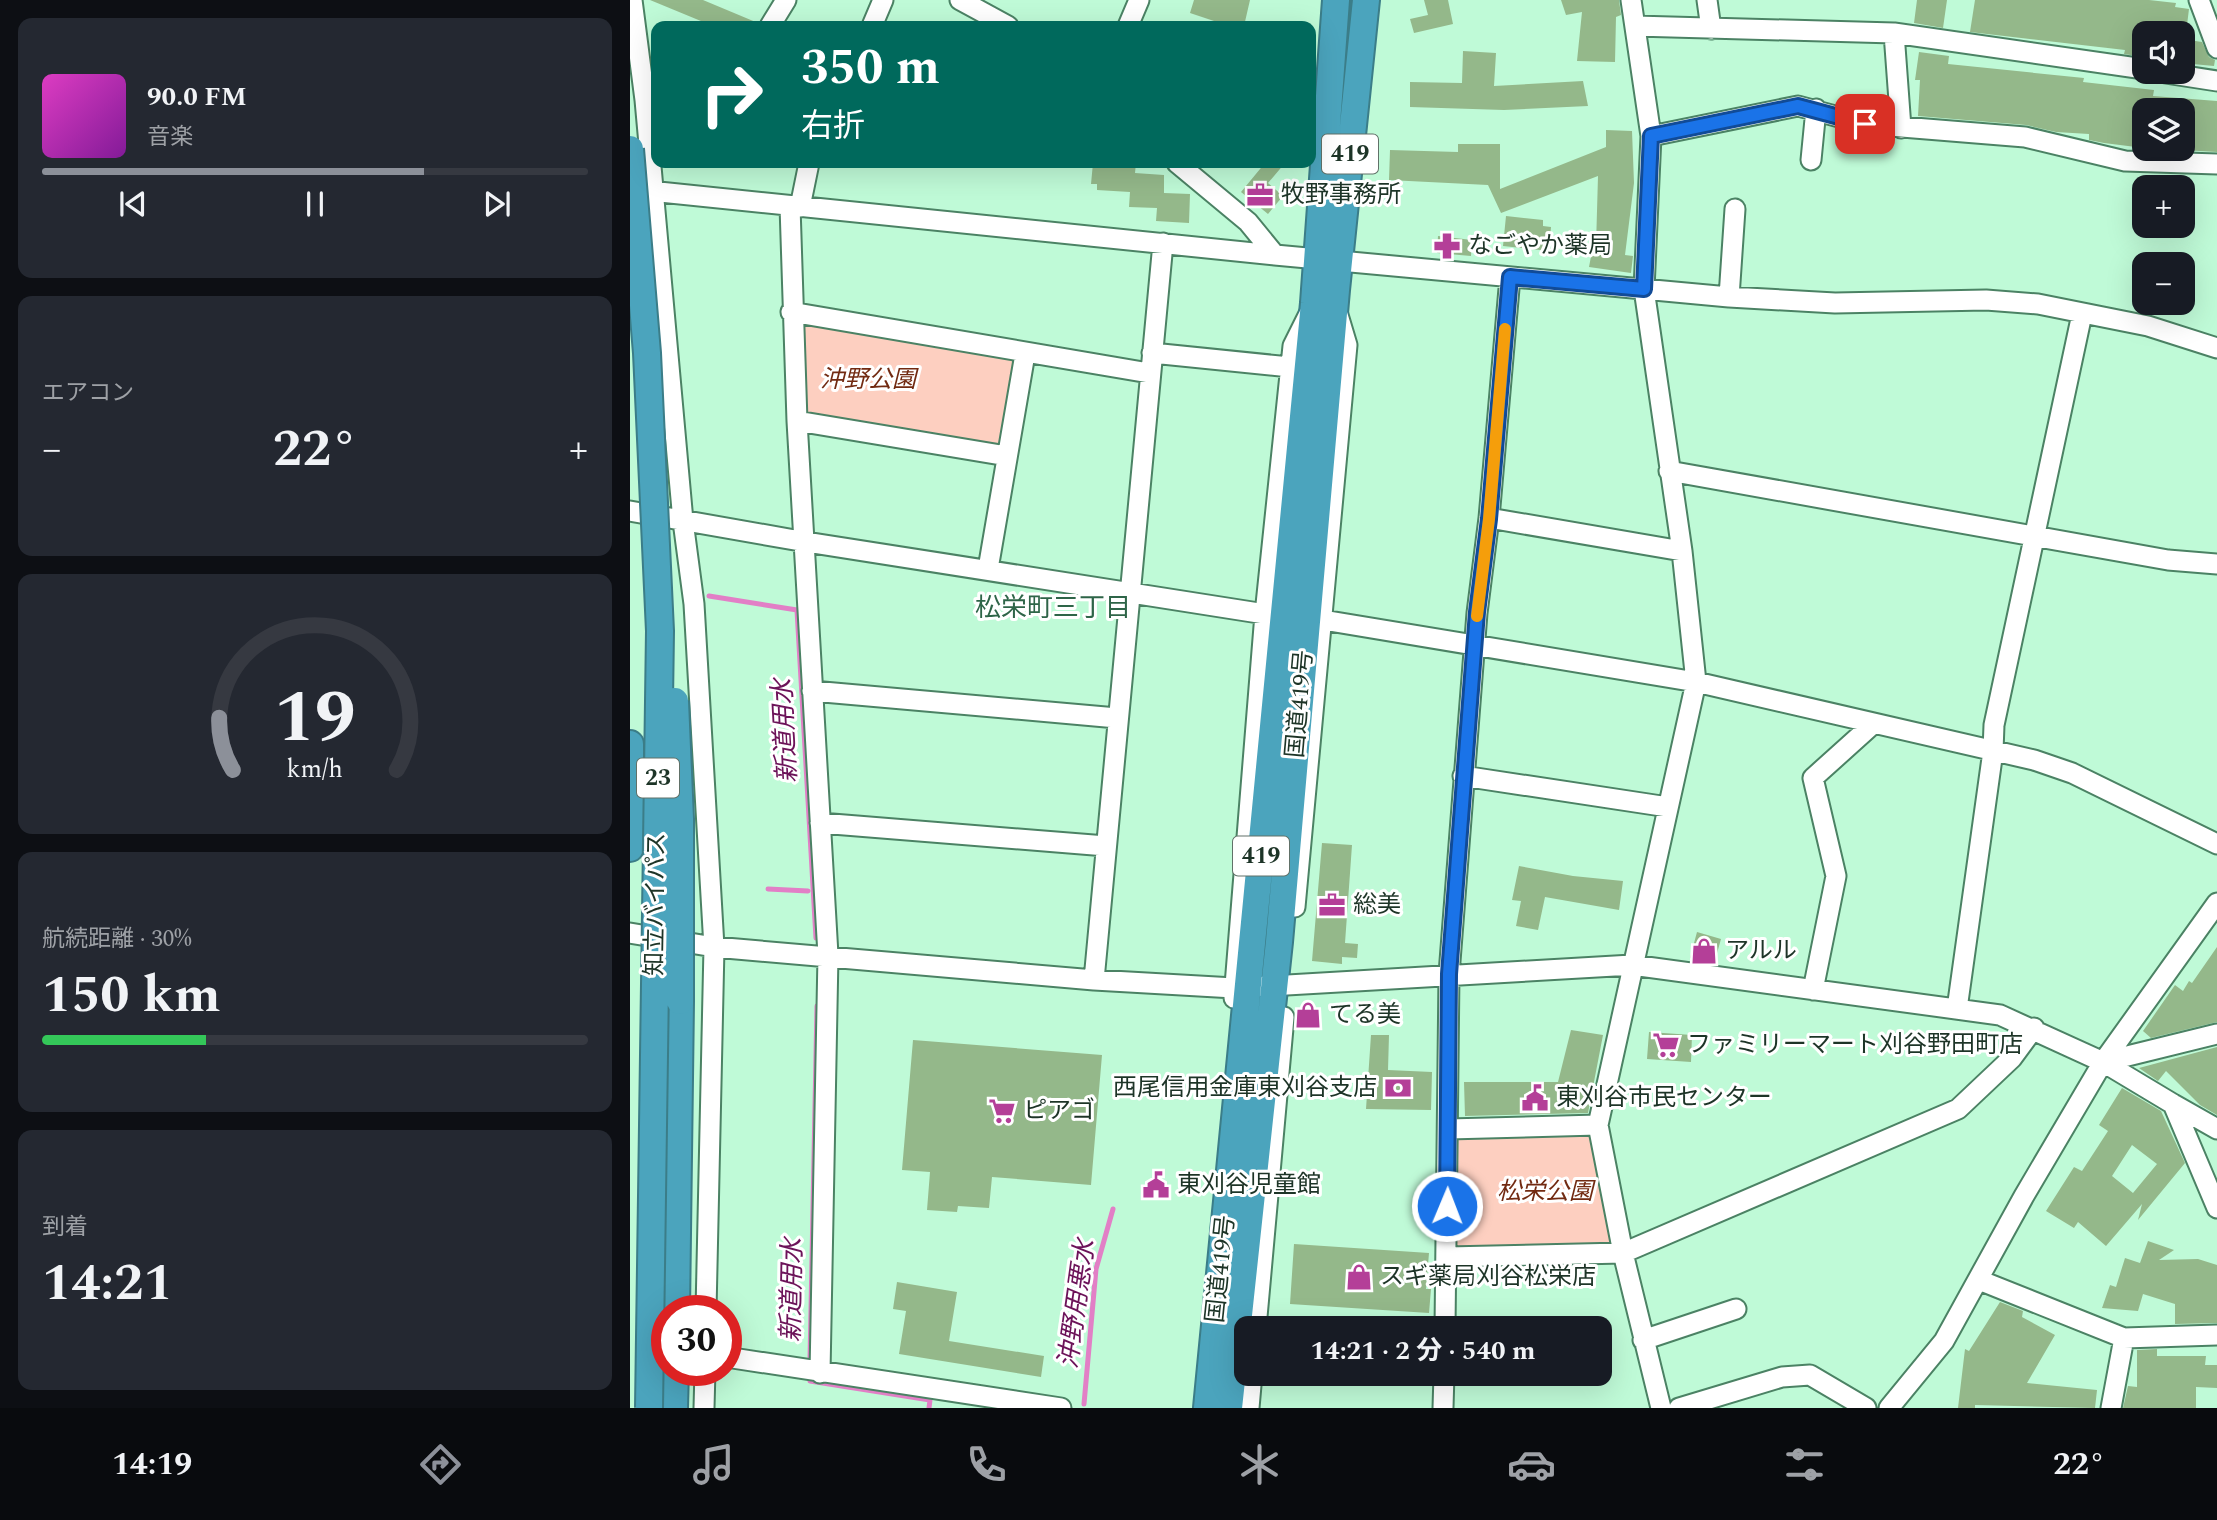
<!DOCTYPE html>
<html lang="ja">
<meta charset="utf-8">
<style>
body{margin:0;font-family:Spectral,"Noto Sans JP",serif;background:#242831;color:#f1f3f6;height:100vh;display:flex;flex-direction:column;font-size:26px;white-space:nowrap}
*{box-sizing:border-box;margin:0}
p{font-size:23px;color:#9ea1a6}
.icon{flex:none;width:38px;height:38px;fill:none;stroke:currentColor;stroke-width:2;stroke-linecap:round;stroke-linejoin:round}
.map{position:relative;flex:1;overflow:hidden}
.details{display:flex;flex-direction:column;gap:18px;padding:18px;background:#0d0f14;width:630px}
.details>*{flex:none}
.hud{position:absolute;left:21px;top:21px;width:665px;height:147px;border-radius:14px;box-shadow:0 7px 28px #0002;background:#00695c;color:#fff;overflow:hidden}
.buttons{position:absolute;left:1502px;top:21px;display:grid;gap:14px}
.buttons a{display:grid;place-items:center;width:63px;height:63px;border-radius:14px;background:#171b24;box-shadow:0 7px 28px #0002;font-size:35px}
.speed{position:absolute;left:21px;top:1295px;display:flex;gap:14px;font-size:35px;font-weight:700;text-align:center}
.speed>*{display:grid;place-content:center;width:91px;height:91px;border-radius:50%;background:#171b24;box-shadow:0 7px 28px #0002;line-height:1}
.speed .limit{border:10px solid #d22;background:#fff;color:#111}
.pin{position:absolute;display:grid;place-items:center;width:60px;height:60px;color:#fff;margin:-30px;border-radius:14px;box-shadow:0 4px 10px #0006}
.me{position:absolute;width:77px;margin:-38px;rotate:1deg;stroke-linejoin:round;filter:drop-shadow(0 0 5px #0008)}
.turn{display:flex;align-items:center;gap:24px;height:147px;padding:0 35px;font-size:32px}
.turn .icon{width:91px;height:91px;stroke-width:2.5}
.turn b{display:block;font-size:49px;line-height:60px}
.big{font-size:52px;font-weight:700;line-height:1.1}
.details .card{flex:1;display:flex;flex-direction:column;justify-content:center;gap:10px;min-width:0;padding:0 24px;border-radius:14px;background:#242831}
.details .dial{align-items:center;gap:0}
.dial svg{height:182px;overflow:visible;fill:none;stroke:#363941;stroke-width:7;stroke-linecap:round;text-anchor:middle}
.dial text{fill:#f1f3f6;stroke:none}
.song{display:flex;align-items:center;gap:21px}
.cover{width:84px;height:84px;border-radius:10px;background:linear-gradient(135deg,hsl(310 70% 55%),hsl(290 70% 35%))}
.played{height:7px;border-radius:4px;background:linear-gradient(90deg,#8c9099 70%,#363941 70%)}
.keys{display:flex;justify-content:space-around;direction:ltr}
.heat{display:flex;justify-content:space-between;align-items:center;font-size:38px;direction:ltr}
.charge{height:10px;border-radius:5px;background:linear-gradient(90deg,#34c759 30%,#363941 0)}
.trip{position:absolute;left:604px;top:1316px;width:378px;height:70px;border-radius:14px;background:#171b24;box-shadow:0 7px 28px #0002;font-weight:700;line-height:70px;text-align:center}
.dock{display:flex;height:112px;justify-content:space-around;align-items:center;background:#090b0e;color:#9ea1a6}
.dock .icon{width:49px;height:49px}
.dock .current{color:#8c9099}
.dock b{font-size:32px;color:#f1f3f6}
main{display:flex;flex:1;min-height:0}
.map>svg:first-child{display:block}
</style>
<main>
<section class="details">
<div class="card">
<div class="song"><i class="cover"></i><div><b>90.0 FM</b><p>音楽</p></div></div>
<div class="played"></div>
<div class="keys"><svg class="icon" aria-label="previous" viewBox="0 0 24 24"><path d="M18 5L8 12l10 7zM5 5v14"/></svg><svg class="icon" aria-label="pause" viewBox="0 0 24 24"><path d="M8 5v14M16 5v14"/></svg><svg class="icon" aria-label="next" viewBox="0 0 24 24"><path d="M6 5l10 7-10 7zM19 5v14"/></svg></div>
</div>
<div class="card"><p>エアコン</p>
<div class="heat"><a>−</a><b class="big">22°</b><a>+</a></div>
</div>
<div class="card dial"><svg viewBox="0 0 100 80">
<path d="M14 69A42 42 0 1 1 86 69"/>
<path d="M14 69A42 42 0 0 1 8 46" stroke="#8c9099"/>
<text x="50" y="56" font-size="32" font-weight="700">19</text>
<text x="50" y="72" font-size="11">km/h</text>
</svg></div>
<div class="card"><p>航続距離 · 30%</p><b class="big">150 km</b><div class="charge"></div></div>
<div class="card"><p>到着</p><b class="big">14:21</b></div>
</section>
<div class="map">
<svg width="1587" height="1408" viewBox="0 0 1587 1408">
<rect width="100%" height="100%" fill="#bffad7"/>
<path fill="#fdcfc0" d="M176,325L380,358L385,365L371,441L364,445L180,416L173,407L169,330Z
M962,1135L985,1245L824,1250L827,1138Z"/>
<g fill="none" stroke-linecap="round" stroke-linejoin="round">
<path stroke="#e27fc6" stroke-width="5" d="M79,596L167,610L186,938
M138,889L178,891
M180,1360L187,1006
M180,1381L300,1400L299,1408
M454,1404L466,1269L483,1209"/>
</g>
<path fill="#94b88a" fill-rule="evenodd" d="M20,0H73L128,23V26H83Z
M564,0H620L614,26H599L560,13Z
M794,0H818L823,24L784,33L780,19L798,15Z
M931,0H989L991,15L986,17L985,62L947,61L952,12L936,15Z
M1287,0H1317L1313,28L1284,23Z
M1345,0H1519L1546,3L1545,7L1559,9L1556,33H1514V57L1494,54L1495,50L1340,32Z
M1552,39L1572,42L1579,57L1585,60L1584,66L1552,63Z
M833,51L866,53L864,86L953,81L958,106L874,110L780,107V82L832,83Z
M1289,52L1319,56L1318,64L1454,78L1453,82L1524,90L1523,96L1587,101V152L1552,150V110H1514V148L1474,143L1459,140V134L1426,132L1396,125L1288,116L1290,80H1285Z
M976,130L1002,131L1004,183L995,255L1003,256L1001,273L959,267L963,246H966L968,176L871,213L858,185L759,180L760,150L828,152V144H870V189L976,147Z
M463,163H506L505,173L534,175V193L560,194L559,223L526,221L527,208L499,207L500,192L467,190V184H461Z
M635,163H655L638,183L653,196L638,214L611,192Z
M876,216L913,220V226L921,227L919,251L873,246Z
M808,236L842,240L841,256L807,253Z
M692,843L722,845L715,943L728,944L727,958L712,957V964L682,961Z
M889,866L943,876L993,881L989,910L915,897L908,930L886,926L891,901L882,900Z
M1067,932L1091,939L1084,964L1060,958Z
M1587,947V1022L1521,1038L1513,1031L1545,985L1553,991L1559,981L1562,983Z
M941,1030L973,1035L958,1113L835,1116L834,1082H928Z
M1019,1032L1062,1035L1061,1062L1017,1059Z
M741,1035H759L758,1070L802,1072L801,1110L736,1109Z
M283,1040L472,1055L461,1185L362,1177L359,1208L328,1206L327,1212L297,1210L300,1172L272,1170Z
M1587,1047V1115L1570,1105L1536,1071L1528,1081L1509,1068Z
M1492,1088L1531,1111L1555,1163L1508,1220L1512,1204L1476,1246L1448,1222L1444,1228L1416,1211L1444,1167L1452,1171L1478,1131L1469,1125ZM1502,1145L1527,1164L1503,1193L1482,1176Z
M1518,1241L1544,1250L1529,1260L1568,1259L1587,1265V1323L1545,1324V1304L1513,1294L1508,1311L1472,1308L1480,1285L1486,1287L1495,1258L1510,1263Z
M664,1244L799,1253L796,1289H801L799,1313L660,1304Z
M267,1282L327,1292L319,1341L414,1356L411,1377L269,1354L276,1311L263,1309Z
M1370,1302L1393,1311L1392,1317L1425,1335L1397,1383L1467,1390L1465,1408L1345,1405V1408H1328L1335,1349L1339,1351Z
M1527,1349V1356H1576L1575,1365H1587V1388L1566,1387V1408H1493L1498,1386L1507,1387V1350Z"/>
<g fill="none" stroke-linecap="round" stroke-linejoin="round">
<g stroke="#4b8264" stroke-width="23">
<path id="minor" d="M2,0L15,100L53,521L64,604L84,947L76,1311
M330,0L378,26
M1001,0L1021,136L1014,289L1052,551L1066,682L968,1125L993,1253L1031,1408
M1077,0L1081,29
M1569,0L1587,48
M140,26L156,0
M242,26L253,0
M498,26L509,0
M1005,26L1264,33L1514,69
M1264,33L1271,128
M1529,72L1587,81
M1021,136L1168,106L1235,124L1395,137L1495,161L1587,164
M1181,160L1186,109
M547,163L618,222L645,255
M0,189L645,255L1099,297L1205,303L1356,300L1408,304L1518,326L1587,348
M160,206L167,421L198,955L190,1373
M170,207L179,163
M1099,297L1105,209
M161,312L519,373
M522,353L660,367
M167,421L377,456
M1039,471L1538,560L1587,564
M0,511L176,542L635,614
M859,518L1052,551
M358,569L395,354
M693,620L1066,682L1404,760L1442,773L1587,844
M182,691L487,718
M833,776L1038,807
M190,823L476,846
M1587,903L1473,1062L1543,1104L1587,1208
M665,907L717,345L708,315
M0,933L84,947L464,980L604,988L1002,965L1370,1015L1473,1062L1587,1034
M464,980L533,243
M1183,990L1206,876L1183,778L1243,724
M604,998L635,614L663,346L679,314
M1327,1009L1363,751L1364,725L1452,314
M1543,1104L1587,1129
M818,1129L968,1125
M817,1257L993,1253L1328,1109L1382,1058L1404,1028
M1349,1280L1494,1338L1481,1408
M626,1328L654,1017
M815,1328L819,974L847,613L859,518L880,277
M1494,1338L1587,1335
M1013,1340L1106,1309
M96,1357L431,1408
M74,1408L75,1370
M619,1408L622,1374
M813,1408L814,1374
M1049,1408L1152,1377L1180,1375L1236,1408
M1259,1408L1314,1341L1394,1196L1473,1062"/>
</g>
<g stroke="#3b7d88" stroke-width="30">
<path id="highway" d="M0,744V848
M46,1311L50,1001
M44,1408L45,1370
M577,1408L684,303L706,0
M599,1408L649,942L706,290L736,0"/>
</g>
<use href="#minor" stroke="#fff" stroke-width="19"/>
<use href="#highway" stroke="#4ba4bd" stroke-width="26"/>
<g stroke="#3b7d88" stroke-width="30" stroke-linecap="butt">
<path id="highway-bridge" d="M0,149L17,353L30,631L19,1408
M45,701L50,819V1001"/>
</g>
<use href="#highway-bridge" stroke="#4ba4bd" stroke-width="26"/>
</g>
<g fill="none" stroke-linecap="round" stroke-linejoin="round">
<g stroke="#114b97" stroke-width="18">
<path id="route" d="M817,1206L819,974L847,612L859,519L880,277L1014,289L1021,136L1168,106L1235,124"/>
</g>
<use href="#route" stroke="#1a73e8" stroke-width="12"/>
<path stroke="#f59e0b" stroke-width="12" d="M847,616L859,519L875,329"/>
</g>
<defs>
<g id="office-bare" transform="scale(2.1)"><path d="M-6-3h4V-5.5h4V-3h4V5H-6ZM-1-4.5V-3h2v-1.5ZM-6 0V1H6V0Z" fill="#b43f98" stroke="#fff" stroke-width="2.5" paint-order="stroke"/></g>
<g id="pharmacy-bare" transform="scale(2.1)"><path d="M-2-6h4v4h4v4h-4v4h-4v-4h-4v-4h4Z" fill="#b43f98" stroke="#fff" stroke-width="2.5" paint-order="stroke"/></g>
<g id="shop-bare" transform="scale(2.1)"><path d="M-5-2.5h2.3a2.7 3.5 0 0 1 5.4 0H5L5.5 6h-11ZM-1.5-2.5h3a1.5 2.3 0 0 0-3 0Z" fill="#b43f98" stroke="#fff" stroke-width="2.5" paint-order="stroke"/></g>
<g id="supermarket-bare" transform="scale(2.1)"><path d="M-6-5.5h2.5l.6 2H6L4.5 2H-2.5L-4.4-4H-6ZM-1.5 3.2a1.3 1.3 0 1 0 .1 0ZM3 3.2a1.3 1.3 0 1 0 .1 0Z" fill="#b43f98" stroke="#fff" stroke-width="2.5" paint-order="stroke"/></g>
<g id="bank-bare" transform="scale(2.1)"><path d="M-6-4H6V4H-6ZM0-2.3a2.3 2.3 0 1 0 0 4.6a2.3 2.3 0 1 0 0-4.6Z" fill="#b43f98" stroke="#fff" stroke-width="2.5" paint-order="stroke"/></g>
<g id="civic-bare" transform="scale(2.1)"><path d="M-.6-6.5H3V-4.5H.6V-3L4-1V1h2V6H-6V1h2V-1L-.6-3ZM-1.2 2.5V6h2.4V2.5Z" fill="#b43f98" stroke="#fff" stroke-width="2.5" paint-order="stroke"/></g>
</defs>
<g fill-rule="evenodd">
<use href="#office-bare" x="630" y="195"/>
<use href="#pharmacy-bare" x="817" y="246"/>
<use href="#office-bare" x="702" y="905"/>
<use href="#shop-bare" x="1074" y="951"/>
<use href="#shop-bare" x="678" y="1015"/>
<use href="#supermarket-bare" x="1036" y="1045"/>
<use href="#bank-bare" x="768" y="1088"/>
<use href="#civic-bare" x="905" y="1098"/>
<use href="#supermarket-bare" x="372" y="1111"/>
<use href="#civic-bare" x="526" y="1185"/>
<use href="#shop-bare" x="729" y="1277"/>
</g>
<g text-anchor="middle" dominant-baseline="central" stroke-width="6" stroke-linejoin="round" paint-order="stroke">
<g fill="#fff" stroke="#617168" stroke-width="2">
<rect x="692" y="134.5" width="56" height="39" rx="5"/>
<rect x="7" y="758.5" width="42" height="39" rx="5"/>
<rect x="603" y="836.5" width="56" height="39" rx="5"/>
</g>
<g font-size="23" font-weight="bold" fill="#1d3427">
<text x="720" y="154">419</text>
<text x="28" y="778">23</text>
<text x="631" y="856">419</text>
</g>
<g font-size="24" fill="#1d3427" stroke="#fff" text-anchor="start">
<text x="651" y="195">牧野事務所</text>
<text x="838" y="246">なごやか薬局</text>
<text x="723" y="905">総美</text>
<text x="1095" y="951">アルル</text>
<text x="699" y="1015">てる美</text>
<text x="1057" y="1045">ファミリーマート刈谷野田町店</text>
<text x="747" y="1088" text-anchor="end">西尾信用金庫東刈谷支店</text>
<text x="926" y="1098">東刈谷市民センター</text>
<text x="393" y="1111">ピアゴ</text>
<text x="547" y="1185">東刈谷児童館</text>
<text x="750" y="1277">スギ薬局刈谷松栄店</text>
</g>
<g font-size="24" font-style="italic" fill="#722a11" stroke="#fff">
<text x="238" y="380">沖野公園</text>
<text x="915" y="1192">松栄公園</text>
</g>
<g font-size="24" fill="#1d3427" stroke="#fff">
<text transform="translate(670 704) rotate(-85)">国道419号</text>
<text transform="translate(26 904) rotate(-89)">知立バイパス</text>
<text transform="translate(591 1269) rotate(-84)">国道419号</text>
</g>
<g font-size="26" fill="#2e6548" stroke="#fff">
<text x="423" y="608">松栄町三丁目</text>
</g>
<g font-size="26" font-style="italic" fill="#6c1359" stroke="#fff">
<text transform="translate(155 731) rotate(-93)">新道用水</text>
<text transform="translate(162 1290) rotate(-89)">新道用水</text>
<text transform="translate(447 1304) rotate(-82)">沖野用悪水</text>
</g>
</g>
</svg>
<div class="buttons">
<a><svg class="icon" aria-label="sound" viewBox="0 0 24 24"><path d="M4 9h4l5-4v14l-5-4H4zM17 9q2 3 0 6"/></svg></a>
<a><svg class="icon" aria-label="layers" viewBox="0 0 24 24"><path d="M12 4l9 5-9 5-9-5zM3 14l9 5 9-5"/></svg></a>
<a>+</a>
<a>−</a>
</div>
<div class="speed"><div class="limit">30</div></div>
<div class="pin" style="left:1235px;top:124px;background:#d93025"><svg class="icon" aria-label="arrive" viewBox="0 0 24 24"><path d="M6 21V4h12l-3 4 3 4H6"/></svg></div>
<svg class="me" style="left:817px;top:1206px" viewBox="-20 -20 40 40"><circle r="17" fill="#1a73e8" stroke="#fff" stroke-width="3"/><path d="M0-11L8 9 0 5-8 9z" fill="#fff"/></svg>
<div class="trip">14:21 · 2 分 · 540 m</div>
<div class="hud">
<div class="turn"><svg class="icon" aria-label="right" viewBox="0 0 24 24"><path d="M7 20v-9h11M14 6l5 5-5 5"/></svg><div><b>350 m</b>右折</div></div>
</div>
</div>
</main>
<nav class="dock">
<b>14:19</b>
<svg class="icon current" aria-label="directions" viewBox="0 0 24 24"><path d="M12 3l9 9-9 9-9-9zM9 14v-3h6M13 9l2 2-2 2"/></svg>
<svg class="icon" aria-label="music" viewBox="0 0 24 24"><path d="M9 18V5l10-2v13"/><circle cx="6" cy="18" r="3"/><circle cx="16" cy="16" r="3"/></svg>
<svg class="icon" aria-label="phone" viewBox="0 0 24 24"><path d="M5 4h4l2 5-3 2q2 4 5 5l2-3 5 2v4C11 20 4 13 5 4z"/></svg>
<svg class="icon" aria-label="climate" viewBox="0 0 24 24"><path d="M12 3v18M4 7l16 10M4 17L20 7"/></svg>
<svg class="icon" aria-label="car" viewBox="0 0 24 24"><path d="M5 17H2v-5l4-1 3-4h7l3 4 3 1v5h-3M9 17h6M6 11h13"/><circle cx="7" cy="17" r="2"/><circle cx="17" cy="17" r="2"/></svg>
<svg class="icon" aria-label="filters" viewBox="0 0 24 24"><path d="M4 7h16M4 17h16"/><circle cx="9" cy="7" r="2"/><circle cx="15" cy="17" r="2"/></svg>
<b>22°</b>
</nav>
